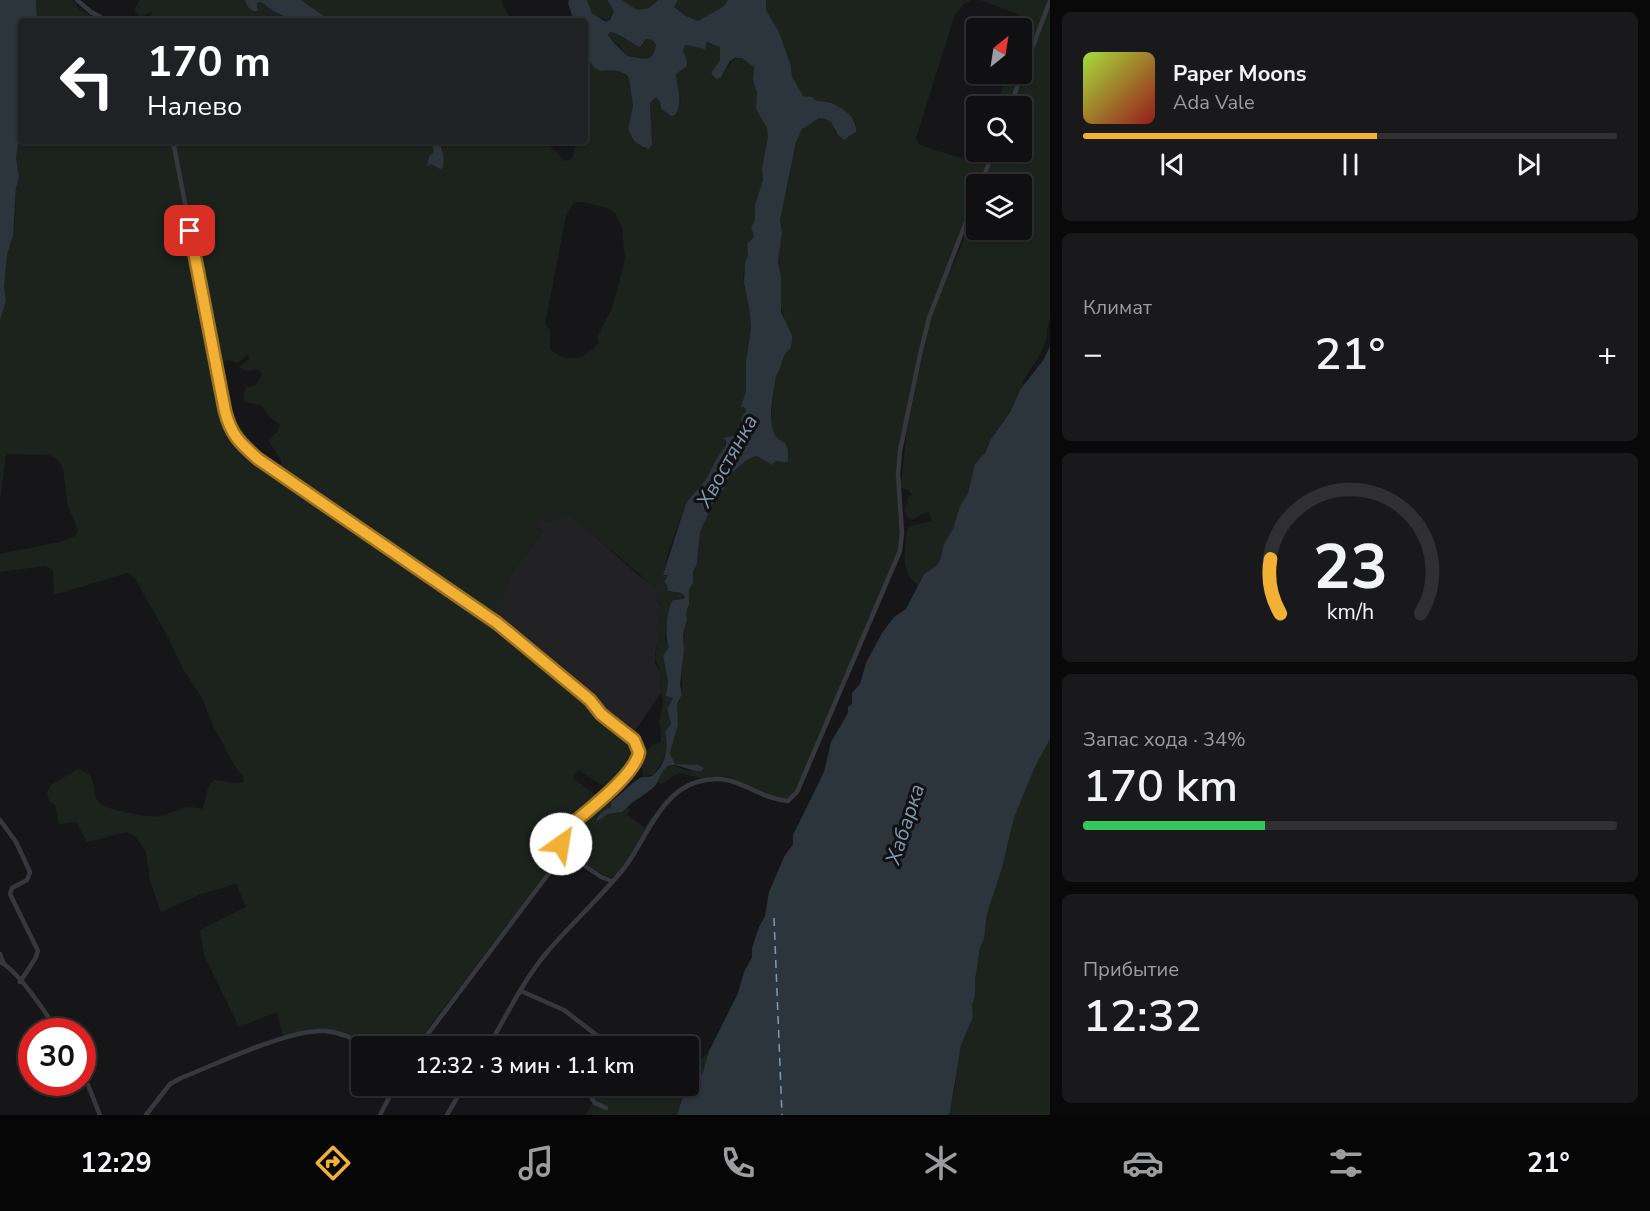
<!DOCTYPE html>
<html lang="ru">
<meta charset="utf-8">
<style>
body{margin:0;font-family:"Nunito Sans",sans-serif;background:#19191b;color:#f1f3f6;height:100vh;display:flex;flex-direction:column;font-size:22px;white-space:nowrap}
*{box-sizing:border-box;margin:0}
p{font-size:20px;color:#9c9d9f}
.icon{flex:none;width:33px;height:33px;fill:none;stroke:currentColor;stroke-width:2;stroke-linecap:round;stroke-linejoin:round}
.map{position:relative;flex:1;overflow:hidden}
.drawer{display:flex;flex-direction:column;gap:12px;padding:12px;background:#09090a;width:600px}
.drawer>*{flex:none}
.banner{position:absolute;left:18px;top:18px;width:570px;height:126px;border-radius:6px;box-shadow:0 2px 4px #0004,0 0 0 2px #303032;background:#202124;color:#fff;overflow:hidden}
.needle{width:39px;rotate:30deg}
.tools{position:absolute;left:966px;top:18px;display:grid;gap:12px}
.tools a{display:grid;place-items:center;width:66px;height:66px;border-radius:6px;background:#101012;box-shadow:0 2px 4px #0004,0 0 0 2px #303032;font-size:30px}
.speed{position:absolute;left:18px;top:1018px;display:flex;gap:12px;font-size:30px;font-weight:700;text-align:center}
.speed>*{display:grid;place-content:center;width:78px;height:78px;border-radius:50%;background:#101012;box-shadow:0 2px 4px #0004,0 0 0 2px #303032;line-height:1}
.speed .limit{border:9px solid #d22;background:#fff;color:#111}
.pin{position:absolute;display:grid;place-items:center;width:51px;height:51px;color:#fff;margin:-26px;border-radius:12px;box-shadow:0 3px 9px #0006}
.me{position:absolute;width:66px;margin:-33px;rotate:32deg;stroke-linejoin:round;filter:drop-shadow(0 0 4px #0008)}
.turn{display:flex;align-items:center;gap:21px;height:126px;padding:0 30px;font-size:27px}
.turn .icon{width:78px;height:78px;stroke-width:2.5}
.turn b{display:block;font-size:42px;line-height:51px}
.big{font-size:45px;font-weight:600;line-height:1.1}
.drawer .tile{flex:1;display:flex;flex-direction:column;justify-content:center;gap:9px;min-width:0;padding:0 21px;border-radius:9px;background:#19191b}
.drawer .dial{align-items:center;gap:0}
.dial svg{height:156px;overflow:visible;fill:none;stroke:#303032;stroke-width:7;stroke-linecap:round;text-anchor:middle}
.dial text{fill:#f1f3f6;stroke:none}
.song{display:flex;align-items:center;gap:18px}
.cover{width:72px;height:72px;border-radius:9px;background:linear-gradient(135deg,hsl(80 70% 55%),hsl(0 70% 35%))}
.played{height:6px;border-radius:3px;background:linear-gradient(90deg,#f2b134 55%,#303032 55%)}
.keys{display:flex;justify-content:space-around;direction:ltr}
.heat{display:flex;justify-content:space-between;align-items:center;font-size:33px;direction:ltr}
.charge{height:9px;border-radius:4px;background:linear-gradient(90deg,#34c759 34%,#303032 0)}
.trip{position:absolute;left:351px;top:1036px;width:348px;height:60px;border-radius:6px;background:#101012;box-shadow:0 2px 4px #0004,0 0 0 2px #303032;font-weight:600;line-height:60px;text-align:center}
.tab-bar{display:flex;height:96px;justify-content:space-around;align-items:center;background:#060607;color:#9c9d9f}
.tab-bar .icon{width:42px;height:42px}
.tab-bar .on{color:#f2b134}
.tab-bar b{font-size:27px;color:#f1f3f6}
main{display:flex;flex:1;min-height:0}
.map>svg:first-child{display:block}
</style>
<main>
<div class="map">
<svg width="1050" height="1115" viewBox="0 0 1050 1115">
<rect width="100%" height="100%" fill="#161618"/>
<path fill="#222225" d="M560,517H572L581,524L638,575L658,589L663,594L657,601L661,606V611L657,630V645L655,653V663L662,675L660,682L661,693L631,736L491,618L513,571L543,531L536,527L538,520L541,518L551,522Z"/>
<path fill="#1c231d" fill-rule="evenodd" d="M36,0H73L79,9L101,21H37Z
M140,0H245L247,6L258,8L257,3L260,2L266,4L274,12L294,21H144L153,12H150L145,15L140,16L135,12L136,6Z
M301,0H501L511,21H331Z
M587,0H607L614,11L608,21L593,14Z
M622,0H658L649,8L637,10Z
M678,0H728L724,6L698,21L686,16L674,7Z
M766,0H971L964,4L955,14L916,138L920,145L974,162L980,160L982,152H991L979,184H976V190L928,317L899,450L901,533L899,550L796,792L786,799L775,798L727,776L705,779L679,773L661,784L658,782L664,769L672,765L689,771H701L704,768L696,765L675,764L670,753C672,745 676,736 677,727C678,720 676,712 677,704C678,700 682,696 682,692C681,659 685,626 689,594C690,583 695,573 697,563C699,553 699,542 700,532C702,524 713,501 717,495C718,492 721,491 724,489C725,478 745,458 757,456L774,464L776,461L788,460C790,441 775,444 772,428C770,410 774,393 776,375L779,371L784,356L791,347L792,335L784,320L780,303L781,283L778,262L782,226L780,220L798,137C802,126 817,113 829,120C834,124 833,129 836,133C838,136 842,137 844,140L854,134L856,123C844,110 835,104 818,101C812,99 810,96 803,96L792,76V69L779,32L766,10Z
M979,0H1048L1022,71L1020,17L1018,14Z
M1050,4V319C1046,327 1048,335 1045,343C1040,356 1031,369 1023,381L1024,386L1020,390L1013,406L991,439L985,453L975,464L968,493L959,509L953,529L944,544L940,560L936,566L924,574L918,585C902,573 904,558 906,540C907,534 906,531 910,526L932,521L929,512L922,514L913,520L908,518L904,510L908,503L907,499L912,494L908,490L901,488V484L907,429L930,321L949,272L959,253L976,200V230H1022V184H983L995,152H1022V106H1012Z
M610,32C622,35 629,44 642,46L646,39L652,40L656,44L652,58L645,60L624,54L621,47L608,37Z
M706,42L720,47V60L711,73L716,79C731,72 731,43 754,67L753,80L757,93V109L767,128L768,136L762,168L763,180L755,208V220L751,227L754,237L747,246L748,255L743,273L744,285L750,314L751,329L746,361V391L741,405L745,408C746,419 739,431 730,438L724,437L726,445L715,461L707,478L686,503L669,550L663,575L669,576L664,582L667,585L668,591L681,593L685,596L684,599L673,600C670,604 665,632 665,638C665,642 667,643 669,647L663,656L668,681L666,695L673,697L667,709L671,726L667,729L665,734L668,746L663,760L653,775L643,776C640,761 645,745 661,742V729L659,723L663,705L660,683L662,676L655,658L657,645V630L661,611V606L657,600L663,594L572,517H560L551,522L539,518L536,527L539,530H544L513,571L494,616L491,618L497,625L588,702C615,734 663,746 610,787L602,785L578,770L573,778L596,795V799C587,807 560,826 558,837C556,844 561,849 559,856L414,1047H371L355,1037L322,1029L308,1030L283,1036L277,1012L239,1027L204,955L200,930L246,907L236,884L201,894L161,912L150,881L146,852L135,836L126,832L87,842L76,822L59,824L55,804L49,801L47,792L51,785L78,769C103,776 87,795 102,805C110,810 153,819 162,816C177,811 185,804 202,809C208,799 204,787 215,780L233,783L244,782L243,776L237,770L213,726L201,696L183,669L167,635L134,577L127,573L54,595L53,571L46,566L0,572V554L60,542L75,536L78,530L68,506L63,468L59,461L49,455L6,454L0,501V320L6,301L4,287L7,255L11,244L15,222L16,188L19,175L16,160L17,146L21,124V141H431L434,152L429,156L427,165L431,164L444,166L442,147L438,141H545L565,161L573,158L576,141H585V47C588,60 592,66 604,71L608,69L620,71L629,78L633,106L628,129L634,141L646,149L652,144L650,103L656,97L659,99L661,109L668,115L681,102L676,82V74L685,68L687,61L683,50L686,45L704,48ZM574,202H582L607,208L615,213L622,228L625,259L623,268L613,306L597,337L599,342C586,359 567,365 550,349V330L545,324L566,216ZM248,353L249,359L239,367L247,371L258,369L262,375L255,386L247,387C243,392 243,395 244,402L261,405L267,414L280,425L277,432L268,440L281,460V464L277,465L255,447L235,420C231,420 228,421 226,418C219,410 217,374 216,362L218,359L223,362L228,360L238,363Z
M1007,74H1021L1008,106H997Z
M1050,739V1115H948L955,1089L956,1072L961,1045L973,1017L972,1005L975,996V980L980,948L984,939L987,914L1002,868L1014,818L1034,769Z
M608,798L614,800L611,802L612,807L599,814L595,821H598L608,814L622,812L627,806L631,809L627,814L644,828L652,816L655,817C647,829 624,875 611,877C603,878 596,870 590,866C579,859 569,853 563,841C564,829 579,824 587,818C597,810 594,804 608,798Z
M640,1034L656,1047H620L624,1039Z
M709,1051L702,1075L697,1084L686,1088L683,1093L677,1115H586L601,1086H688L689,1073Z"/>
<path fill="#2c353c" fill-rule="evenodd" d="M0,0H36L37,21H21V124L16,158L19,177L16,188L13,236L7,255L4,287L6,301L0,320Z
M245,0H301L331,21C310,21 294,22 275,12C269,9 266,4 260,2L257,3L258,11C250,12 247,6 245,0Z
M569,0H587L592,13L606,22L610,20L614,11L607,0H622L637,10L649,8L658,0H678L674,7L686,16L698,21L724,6L728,0H766V10L779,32L791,66L792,76L803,96L812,97L817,101C833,100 858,114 856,132L844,140L838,135L831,122L826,119L819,118L802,129L796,143L780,220L782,232L778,262L781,277V312L792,335V341L791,347L784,356L779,371L776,376C774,393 762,436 785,443L788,450V461L786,462L776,461L772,465L757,456C745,458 725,478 724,489L717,494L700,532L697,564L693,573V583L689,590V604L686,614L687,619L683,635L684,649L680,685L682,694L677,704L678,725L670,753L675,764L698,765L704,768L701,771C691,772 682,765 673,765C662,765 661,779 655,786C644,796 632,801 622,812L608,814L596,822C596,816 605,808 611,808V802C620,795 630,784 640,778C645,775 649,779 653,775C666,764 669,747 665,732L671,724L667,709L673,698L666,696L668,681L663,656L669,647C664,639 667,607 673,600L684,599L685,596L681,593L668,591L667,585L664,582L668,575H663L686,503L707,478L715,461L726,445V441L723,438L733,436L741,426L742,417L746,411L745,408L741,406L746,391V361L751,329L750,314L744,283L745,263L748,255L747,244L754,237L751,227L755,220V205L763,180L762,168L768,136L767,128L756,109L757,93L753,80L754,67L742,58H735L730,61L721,77L716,79L711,73L720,60V47L707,42L705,49L686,45L683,50L687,61V66L676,74C677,91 684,100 675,115L671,116L661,109L660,102L656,97L650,103L652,144L649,149L643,147L634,141L628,129L633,106L629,78C622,69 611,70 601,71C582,64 585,38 585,21H574L568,3ZM610,32C621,34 630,43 640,47L646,39L652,40L656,44C653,65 643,58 628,56C625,54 609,38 608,35Z
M431,141H438C443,149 446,161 442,170L431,164L427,166L429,156L434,152Z
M1050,346V739L1034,769L1014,818L1002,868L987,914L984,939L980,948L975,980V996L972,1005L973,1017L961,1045L950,1112L948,1115H677L685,1089L697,1084L703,1072L709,1051L738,993L744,972L752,957V948L759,927L765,916L769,892L784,857L793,844V835L824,772L831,742L848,713V707L852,704V693L860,684L866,663L882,633L894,617L906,609L924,574L936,566L940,560L944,544L953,529L960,506L968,493L975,464L985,453L991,439L1010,412L1020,390L1044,359Z"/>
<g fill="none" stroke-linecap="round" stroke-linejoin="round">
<path stroke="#7f9bb3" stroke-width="1.5" stroke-dasharray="8 6" stroke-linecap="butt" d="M774,918L782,1115"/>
<path stroke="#37383d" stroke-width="4.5" d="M77,0L91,12L108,21
M1010,106L1050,1
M173,141L225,411C230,433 241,445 258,459L497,623L590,700L601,714L635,740L639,752L638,756L619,782L565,830L560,841L565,852L418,1047
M981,184L993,152
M0,820L16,842L30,872L27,880L12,888L10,894L38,951L35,959L20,982
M565,852L601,877L612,881
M0,954L4,964
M0,962C17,969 48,1016 58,1032
M521,991L564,1010L612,1047
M488,1047C507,1015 524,979 548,951C573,922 601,897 625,867C646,839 661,792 697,782C738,770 752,798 788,801L797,792L900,551L902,533L898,474L900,451L920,355L929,318L976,196
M82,1070L100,1115
M597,1086L592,1099L595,1103L606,1108
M146,1115L170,1084L181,1078C217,1064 288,1029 325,1031C340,1032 355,1039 368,1047
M380,1115L395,1086
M447,1115L464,1086"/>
</g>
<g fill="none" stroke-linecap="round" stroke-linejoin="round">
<g stroke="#9d7322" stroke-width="15">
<path id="route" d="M190,231L225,411C231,435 240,443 258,459L497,623L590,700L601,714L634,740L639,752C636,775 583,814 565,830L561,837V844"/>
</g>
<use href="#route" stroke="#f2b134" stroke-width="10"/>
</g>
<g text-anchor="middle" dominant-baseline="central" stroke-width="6" stroke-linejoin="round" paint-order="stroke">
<g font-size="21" font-style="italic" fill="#7f9bb3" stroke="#111113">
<text transform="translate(727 461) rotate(-61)">Хвостянка</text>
<text transform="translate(905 824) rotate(-72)">Хабарка</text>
</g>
</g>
</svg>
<div class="tools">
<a><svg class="needle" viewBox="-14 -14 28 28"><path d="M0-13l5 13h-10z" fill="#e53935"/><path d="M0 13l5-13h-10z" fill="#9c9d9f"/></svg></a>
<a><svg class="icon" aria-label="search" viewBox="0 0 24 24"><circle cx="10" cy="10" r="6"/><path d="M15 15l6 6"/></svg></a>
<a><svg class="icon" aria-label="layers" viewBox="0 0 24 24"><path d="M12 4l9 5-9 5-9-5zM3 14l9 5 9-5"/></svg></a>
</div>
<div class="speed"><div class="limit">30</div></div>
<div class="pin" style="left:190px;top:231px;background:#d93025"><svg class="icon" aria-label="arrive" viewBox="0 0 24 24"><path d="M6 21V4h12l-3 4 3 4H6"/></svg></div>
<svg class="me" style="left:561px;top:844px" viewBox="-20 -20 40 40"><circle r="19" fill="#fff"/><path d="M0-13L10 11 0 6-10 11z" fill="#f2b134"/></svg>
<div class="trip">12:32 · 3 мин · 1.1 km</div>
<div class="banner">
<div class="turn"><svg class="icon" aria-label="left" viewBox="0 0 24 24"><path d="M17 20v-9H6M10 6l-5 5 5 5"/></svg><div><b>170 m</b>Налево</div></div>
</div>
</div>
<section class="drawer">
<div class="tile">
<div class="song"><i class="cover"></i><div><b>Paper Moons</b><p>Ada Vale</p></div></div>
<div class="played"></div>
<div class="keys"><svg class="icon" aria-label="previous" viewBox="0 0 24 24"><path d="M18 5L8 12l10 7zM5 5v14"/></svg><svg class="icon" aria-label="pause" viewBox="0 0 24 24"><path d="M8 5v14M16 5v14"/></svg><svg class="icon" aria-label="next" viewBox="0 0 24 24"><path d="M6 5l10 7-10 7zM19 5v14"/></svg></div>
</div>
<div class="tile"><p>Климат</p>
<div class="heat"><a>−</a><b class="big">21°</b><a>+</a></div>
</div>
<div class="tile dial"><svg viewBox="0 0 100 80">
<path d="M14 69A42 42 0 1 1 86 69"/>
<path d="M14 69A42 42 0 0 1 9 41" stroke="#f2b134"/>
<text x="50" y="56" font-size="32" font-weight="700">23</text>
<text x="50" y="72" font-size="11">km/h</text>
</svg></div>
<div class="tile"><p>Запас хода · 34%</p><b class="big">170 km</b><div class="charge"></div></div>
<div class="tile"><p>Прибытие</p><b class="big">12:32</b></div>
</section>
</main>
<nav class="tab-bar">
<b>12:29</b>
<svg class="icon on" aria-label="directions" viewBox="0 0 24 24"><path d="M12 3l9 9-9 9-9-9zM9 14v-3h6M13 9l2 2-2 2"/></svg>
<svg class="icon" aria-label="music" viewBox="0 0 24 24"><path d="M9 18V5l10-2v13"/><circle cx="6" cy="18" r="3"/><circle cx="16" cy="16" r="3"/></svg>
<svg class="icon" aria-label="phone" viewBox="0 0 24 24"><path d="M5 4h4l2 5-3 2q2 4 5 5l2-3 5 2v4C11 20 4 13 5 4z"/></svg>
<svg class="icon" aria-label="climate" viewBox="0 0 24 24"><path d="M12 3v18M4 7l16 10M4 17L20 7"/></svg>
<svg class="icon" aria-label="car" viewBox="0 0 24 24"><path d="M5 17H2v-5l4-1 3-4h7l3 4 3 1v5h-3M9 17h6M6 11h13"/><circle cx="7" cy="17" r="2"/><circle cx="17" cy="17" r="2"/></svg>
<svg class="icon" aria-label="filters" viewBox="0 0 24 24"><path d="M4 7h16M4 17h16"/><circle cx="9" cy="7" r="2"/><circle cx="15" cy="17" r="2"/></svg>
<b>21°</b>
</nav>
